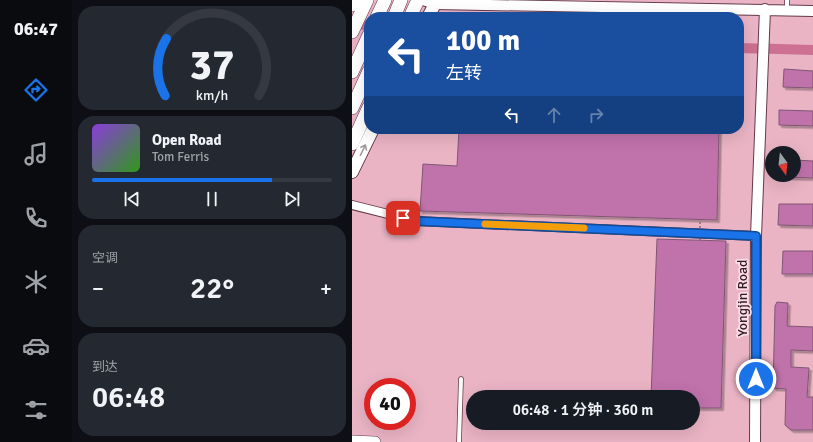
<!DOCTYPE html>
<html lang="zh">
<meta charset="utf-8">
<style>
body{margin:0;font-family:Signika,"Noto Sans SC",sans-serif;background:#242831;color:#f1f3f6;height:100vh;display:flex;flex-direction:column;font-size:15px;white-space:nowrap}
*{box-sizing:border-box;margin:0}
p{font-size:13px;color:#9ea1a6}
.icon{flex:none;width:22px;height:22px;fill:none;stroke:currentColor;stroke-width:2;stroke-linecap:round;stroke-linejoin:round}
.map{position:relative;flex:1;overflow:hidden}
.side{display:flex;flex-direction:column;gap:6px;padding:6px;background:#0d0f14;width:280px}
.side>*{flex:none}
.guide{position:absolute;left:12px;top:12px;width:380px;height:122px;border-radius:16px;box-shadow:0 4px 16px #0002;background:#1a4fa0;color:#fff;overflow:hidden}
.needle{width:26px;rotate:165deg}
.tools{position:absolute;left:413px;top:146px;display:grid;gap:8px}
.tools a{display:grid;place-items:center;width:36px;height:36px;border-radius:50%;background:#171b24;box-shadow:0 4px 16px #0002;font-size:20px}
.speed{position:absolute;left:12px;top:378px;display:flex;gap:8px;font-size:20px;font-weight:700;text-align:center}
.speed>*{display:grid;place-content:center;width:52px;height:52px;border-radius:50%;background:#171b24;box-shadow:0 4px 16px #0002;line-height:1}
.speed .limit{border:6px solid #d22;background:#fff;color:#111}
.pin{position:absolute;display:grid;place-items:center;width:34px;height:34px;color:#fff;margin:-17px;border-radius:8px;box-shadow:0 2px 6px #0006}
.me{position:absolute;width:44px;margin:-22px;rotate:0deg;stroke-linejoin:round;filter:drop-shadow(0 0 3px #0008)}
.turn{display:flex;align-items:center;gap:14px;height:84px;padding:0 16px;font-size:18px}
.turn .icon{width:52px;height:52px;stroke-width:2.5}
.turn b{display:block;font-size:28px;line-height:34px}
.lanes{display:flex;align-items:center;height:38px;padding:0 16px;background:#0003;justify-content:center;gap:20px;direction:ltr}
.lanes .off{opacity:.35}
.big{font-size:30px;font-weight:600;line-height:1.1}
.side .widget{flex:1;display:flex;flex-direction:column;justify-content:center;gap:6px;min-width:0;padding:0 14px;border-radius:16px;background:#242831}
.side .dial{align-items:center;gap:0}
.dial svg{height:104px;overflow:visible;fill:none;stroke:#363941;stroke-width:7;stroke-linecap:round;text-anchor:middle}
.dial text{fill:#f1f3f6;stroke:none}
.song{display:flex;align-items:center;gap:12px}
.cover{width:48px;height:48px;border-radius:6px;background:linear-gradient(135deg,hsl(270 70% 55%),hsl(110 70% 35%))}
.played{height:4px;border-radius:2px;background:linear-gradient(90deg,#1a73e8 75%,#363941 75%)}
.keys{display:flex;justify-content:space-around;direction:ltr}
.heat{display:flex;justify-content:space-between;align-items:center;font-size:22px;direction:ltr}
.trip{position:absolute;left:114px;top:390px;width:234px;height:40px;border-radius:20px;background:#171b24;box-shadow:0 4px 16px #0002;font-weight:600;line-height:40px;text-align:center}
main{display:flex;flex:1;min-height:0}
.menu{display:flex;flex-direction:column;width:72px;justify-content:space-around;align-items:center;background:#090b0e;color:#9ea1a6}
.menu .icon{width:28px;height:28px}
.menu .on{color:#1a73e8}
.menu b{font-size:18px;color:#f1f3f6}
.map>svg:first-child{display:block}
</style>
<main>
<nav class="menu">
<b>06:47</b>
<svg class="icon on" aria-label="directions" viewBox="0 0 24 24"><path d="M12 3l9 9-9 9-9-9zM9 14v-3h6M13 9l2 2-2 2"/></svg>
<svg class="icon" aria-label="music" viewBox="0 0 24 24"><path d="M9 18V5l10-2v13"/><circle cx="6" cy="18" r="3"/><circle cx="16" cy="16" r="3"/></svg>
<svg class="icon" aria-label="phone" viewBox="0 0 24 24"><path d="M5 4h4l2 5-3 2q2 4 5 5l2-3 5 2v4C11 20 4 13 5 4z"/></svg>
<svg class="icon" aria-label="climate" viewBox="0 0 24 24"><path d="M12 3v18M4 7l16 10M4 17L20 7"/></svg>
<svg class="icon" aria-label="car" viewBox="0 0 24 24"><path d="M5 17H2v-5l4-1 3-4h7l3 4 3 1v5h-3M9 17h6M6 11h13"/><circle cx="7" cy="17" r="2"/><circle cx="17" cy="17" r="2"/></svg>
<svg class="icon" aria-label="filters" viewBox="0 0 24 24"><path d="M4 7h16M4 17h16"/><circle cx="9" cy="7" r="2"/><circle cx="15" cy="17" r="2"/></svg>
</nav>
<section class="side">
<div class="widget dial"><svg viewBox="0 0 100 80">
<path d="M14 69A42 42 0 1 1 86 69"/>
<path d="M14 69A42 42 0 0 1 15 25" stroke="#1a73e8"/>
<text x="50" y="56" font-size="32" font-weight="700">37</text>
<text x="50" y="72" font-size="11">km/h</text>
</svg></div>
<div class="widget">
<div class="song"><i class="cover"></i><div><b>Open Road</b><p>Tom Ferris</p></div></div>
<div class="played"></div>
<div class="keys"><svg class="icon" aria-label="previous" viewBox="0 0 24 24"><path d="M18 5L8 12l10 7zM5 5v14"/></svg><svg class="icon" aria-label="pause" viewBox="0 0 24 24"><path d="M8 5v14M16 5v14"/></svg><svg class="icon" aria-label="next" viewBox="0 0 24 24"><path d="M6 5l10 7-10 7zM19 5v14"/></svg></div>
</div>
<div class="widget"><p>空调</p>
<div class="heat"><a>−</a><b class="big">22°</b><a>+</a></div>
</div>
<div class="widget"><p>到达</p><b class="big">06:48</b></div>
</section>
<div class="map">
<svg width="461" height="442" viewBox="0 0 461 442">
<defs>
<filter id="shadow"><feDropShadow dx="2.5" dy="2.5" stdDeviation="0" flood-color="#0004"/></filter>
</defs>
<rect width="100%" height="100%" fill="#eab4c5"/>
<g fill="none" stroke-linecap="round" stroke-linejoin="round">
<path stroke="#cd7092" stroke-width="10" d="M0,23L17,26
M387,48L461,50"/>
</g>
<path fill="#c072ab" stroke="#7f5773" filter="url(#shadow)" d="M432,69L461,71V88L431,87Z
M427,110L461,111V126L427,125Z
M107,129H367L365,220L68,211L71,164L105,166Z
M442,160L461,161V178L429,177V175H442Z
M427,204H461V226L426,225Z
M305,239L374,241L369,408H341V397H299Z
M431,251H461V274H430Z
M425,302L436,303L435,326L461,327V351L439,350V367L457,368L455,397H461V430H439L433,425L434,389L421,388L423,306Z"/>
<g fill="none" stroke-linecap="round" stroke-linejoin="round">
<g stroke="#663949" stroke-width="5.5">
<path id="service" d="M435,0V9
M107,442L109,379"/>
</g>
<g stroke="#663949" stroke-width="10">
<path id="minor" d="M0,205L64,221L404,236"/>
</g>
<g stroke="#663949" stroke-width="12">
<path id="tertiary" d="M71,0L83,4L461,11
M403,442L404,236L413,9"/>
</g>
<g stroke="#663949" stroke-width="12">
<path id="secondary" d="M0,6L3,0
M0,441L23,442"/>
</g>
<g stroke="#663949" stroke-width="14">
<path id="primary" d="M76,17L83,4
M0,172L21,129"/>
</g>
<g stroke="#663949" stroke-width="14">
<path id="trunk" d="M25,17L33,0
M42,17L49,0
M58,17L66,0
M0,32L15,0
M0,72L17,35
M0,108L17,71
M0,144L17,107"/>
</g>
<use href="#service" stroke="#fff" stroke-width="4"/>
<use href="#minor" stroke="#fff" stroke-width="8"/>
<use href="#tertiary" stroke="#fff" stroke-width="10"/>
<use href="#secondary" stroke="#fff" stroke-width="11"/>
<use href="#primary" stroke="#fff" stroke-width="12"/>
<use href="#trunk" stroke="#fff" stroke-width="13"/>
<path stroke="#8f6a76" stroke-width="1.5" stroke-dasharray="2 2" stroke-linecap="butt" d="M348,240V220"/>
</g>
<defs><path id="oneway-shaft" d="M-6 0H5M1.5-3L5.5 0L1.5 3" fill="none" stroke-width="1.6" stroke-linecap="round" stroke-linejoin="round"/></defs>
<use stroke="#a1989c" href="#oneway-shaft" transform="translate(11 150) rotate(-64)"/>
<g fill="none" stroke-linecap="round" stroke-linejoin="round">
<g stroke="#114b97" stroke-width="10">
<path id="route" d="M51,218L64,221L404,236V379"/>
</g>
<use href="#route" stroke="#1a73e8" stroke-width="7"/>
<path stroke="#f59e0b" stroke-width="7" d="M133,224L232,228"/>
</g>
<g text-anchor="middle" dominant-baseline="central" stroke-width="3.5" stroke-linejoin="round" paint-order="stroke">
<g font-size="14" fill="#2f1b22" stroke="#fadde6">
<text transform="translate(390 298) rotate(-90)">Yongjin Road</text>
</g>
</g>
</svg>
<div class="tools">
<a><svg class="needle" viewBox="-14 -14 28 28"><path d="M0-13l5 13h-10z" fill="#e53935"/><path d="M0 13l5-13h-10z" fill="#9ea1a6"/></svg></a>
</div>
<div class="speed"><div class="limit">40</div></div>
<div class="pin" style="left:51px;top:218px;background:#d93025"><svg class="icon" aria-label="arrive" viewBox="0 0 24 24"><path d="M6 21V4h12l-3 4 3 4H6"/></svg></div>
<svg class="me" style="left:404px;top:379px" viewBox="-20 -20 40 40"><circle r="17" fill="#1a73e8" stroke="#fff" stroke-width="3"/><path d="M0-11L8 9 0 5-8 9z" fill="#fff"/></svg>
<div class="trip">06:48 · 1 分钟 · 360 m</div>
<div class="guide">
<div class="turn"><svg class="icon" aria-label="left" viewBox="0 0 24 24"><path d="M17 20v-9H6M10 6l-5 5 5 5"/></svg><div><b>100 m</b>左转</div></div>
<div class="lanes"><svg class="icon" aria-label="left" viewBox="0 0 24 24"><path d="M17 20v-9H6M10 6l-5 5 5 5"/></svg><svg class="icon off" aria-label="ahead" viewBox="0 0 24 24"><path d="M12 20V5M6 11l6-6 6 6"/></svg><svg class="icon off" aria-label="right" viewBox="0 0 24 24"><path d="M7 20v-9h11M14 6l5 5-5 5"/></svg></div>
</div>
</div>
</main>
